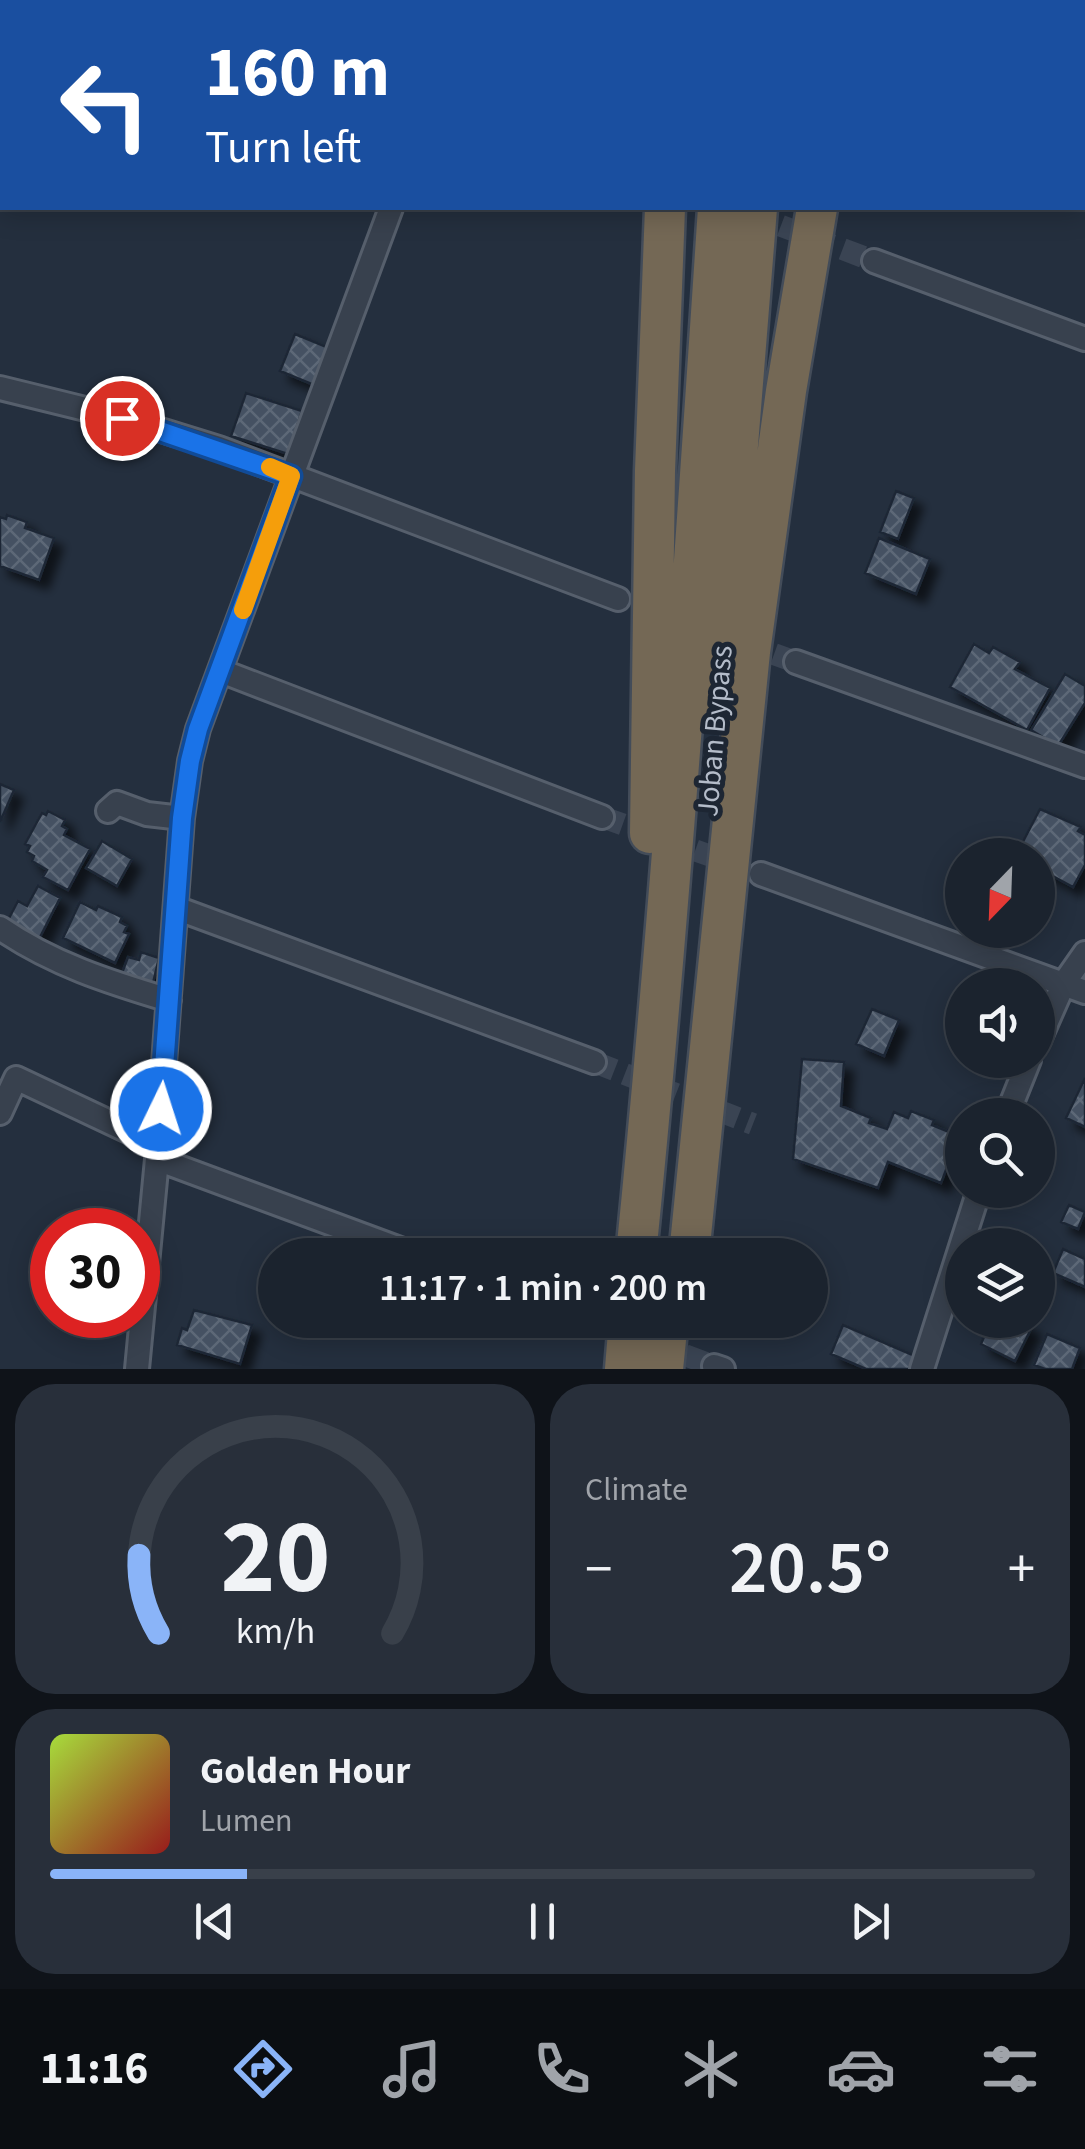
<!DOCTYPE html>
<meta charset="utf-8">
<style>
body{margin:0;font-family:"Source Sans 3",sans-serif;background:#282f3a;color:#f1f3f6;height:100vh;display:flex;flex-direction:column;font-size:38px;white-space:nowrap}
*{box-sizing:border-box;margin:0}
p{font-size:32px;color:#a0a4aa}
.icon{flex:none;width:55px;height:55px;fill:none;stroke:currentColor;stroke-width:2;stroke-linecap:round;stroke-linejoin:round}
.map{position:relative;height:1369px;overflow:hidden}
.sheet{display:flex;flex-direction:column;gap:15px;padding:15px;background:#0f1319;flex:1}
.sheet>*{flex:none}
.top-card{position:absolute;left:0px;top:0px;width:1085px;height:210px;box-shadow:0 5px 25px #0003,0 0 0 2px #39404a;background:#1a4fa0;color:#fff;overflow:hidden}
.needle{width:65px;rotate:203deg}
.controls{position:absolute;left:945px;top:838px;display:grid;gap:20px}
.controls a{display:grid;place-items:center;width:110px;height:110px;border-radius:50%;background:#1b232e;box-shadow:0 5px 25px #0003,0 0 0 2px #39404a;font-size:50px}
.speed{position:absolute;left:30px;top:1208px;display:flex;gap:20px;font-size:50px;font-weight:700;text-align:center}
.speed>*{display:grid;place-content:center;width:130px;height:130px;border-radius:50%;background:#1b232e;box-shadow:0 5px 25px #0003,0 0 0 2px #39404a;line-height:1}
.speed .limit{border:15px solid #d22;background:#fff;color:#111}
.pin{position:absolute;display:grid;place-items:center;width:85px;height:85px;color:#fff;margin:-42px;border:5px solid #fff;border-radius:50%;box-shadow:0 2px 10px #0007}
.me{position:absolute;width:110px;margin:-55px;rotate:4deg;stroke-linejoin:round;filter:drop-shadow(0 0 8px #0008)}
.turn{display:flex;align-items:center;gap:35px;height:210px;padding:0 40px;font-size:45px}
.turn .icon{width:130px;height:130px;stroke-width:2.5}
.turn b{display:block;font-size:70px;line-height:85px}
.big{font-size:75px;font-weight:600;line-height:1.1}
.sheet .widget{flex:1;display:flex;flex-direction:column;justify-content:center;gap:15px;min-width:0;padding:0 35px;border-radius:40px;background:#282f3a}
.sheet .dial{align-items:center;gap:0}
.dial svg{height:260px;overflow:visible;fill:none;stroke:#39404a;stroke-width:7;stroke-linecap:round;text-anchor:middle}
.dial text{fill:#f1f3f6;stroke:none}
.song{display:flex;align-items:center;gap:30px}
.cover{width:120px;height:120px;border-radius:15px;background:linear-gradient(135deg,hsl(80 70% 55%),hsl(0 70% 35%))}
.played{height:10px;border-radius:5px;background:linear-gradient(90deg,#8ab4f8 20%,#39404a 20%)}
.keys{display:flex;justify-content:space-around;direction:ltr}
.heat{display:flex;justify-content:space-between;align-items:center;font-size:55px;direction:ltr}
.sheet .tiles{flex:1;display:grid;gap:15px;grid-template-columns:1fr 1fr}
.widget:last-child{grid-column:span 2}
.trip{position:absolute;left:258px;top:1238px;width:570px;height:100px;border-radius:50px;background:#1b232e;box-shadow:0 5px 25px #0003,0 0 0 2px #39404a;font-weight:600;line-height:100px;text-align:center}
.dock{display:flex;height:160px;justify-content:space-around;align-items:center;background:#0b0e12;color:#a0a4aa}
.dock .icon{width:70px;height:70px}
.dock .on{color:#8ab4f8}
.dock b{font-size:45px;color:#f1f3f6}
.map>svg:first-child{display:block}
</style>
<div class="map">
<svg width="1085" height="1369" viewBox="0 0 1085 1369">
<defs>
<pattern id="building-cross-hatch" width="8" height="8" patternUnits="userSpaceOnUse" patternTransform="scale(2.5)"><rect width="8" height="8" fill="#455162"/><path d="M0 0l8 8M0 8l8-8" fill="none" stroke="#5d6877"/></pattern>
<filter id="shadow"><feDropShadow dx="9" dy="9" stdDeviation="5" flood-color="#0009"/></filter>
</defs>
<rect width="100%" height="100%" fill="#242f3e"/>
<path fill="url(#building-cross-hatch)" stroke="#1f2835" stroke-width="2.5" filter="url(#shadow)" d="M295,334L329,348L314,385L280,371Z
M246,393L302,411L288,454L231,436Z
M896,491L914,498L898,539L880,532Z
M7,515L27,522L25,528L54,538L39,580L0,566V517L6,519Z
M879,538L930,559L916,594L865,573Z
M974,644L989,653L993,647L1020,662L1015,669L1050,688L1027,730L950,687Z
M1065,674L1085,686V703L1058,746L1031,730Z
M0,784L14,790L0,822Z
M1040,809L1081,827L1078,831L1085,835V865L1073,887L1038,868V855H1016Z
M48,811L65,820L62,826L67,829L64,835L90,849L68,890L43,877L47,870L32,861L34,856L27,852L30,846L25,844L42,813L46,815Z
M102,841L132,859L117,886L86,868Z
M38,886L60,898L39,939L7,922L18,901L27,906Z
M80,902L96,910L98,906L122,917L120,922L127,926L124,932L129,934L115,963L63,938Z
M141,952L159,958L153,983L122,973L128,957L139,960Z
M872,1009L899,1020L884,1056L856,1044Z
M802,1059L844,1062L841,1106L871,1118L869,1123L887,1129L894,1112L908,1118L911,1111L934,1120L932,1125L959,1136L941,1183L888,1162L878,1188L793,1159Z
M1085,1078V1127L1066,1118Z
M1069,1205L1085,1212L1078,1229L1061,1222Z
M1063,1249L1085,1259V1287L1053,1273Z
M194,1310L252,1325L240,1364L177,1345L182,1328L187,1330Z
M991,1320H1018L1032,1327L1015,1361L981,1344Z
M843,1325L915,1356L910,1369H866L831,1354Z
M1047,1334L1080,1348L1072,1369H1045L1034,1365Z"/>
<g fill="none" stroke-linecap="round" stroke-linejoin="round">
<path stroke="#3a4453" stroke-width="22" stroke-dasharray="22 11" stroke-linecap="butt" d="M750,214L874,261
M743,643L796,662
M602,817L739,866
M594,1062L753,1124
M592,1320L714,1366"/>
<g stroke="#565f6c" stroke-width="28">
<path id="street" d="M466,2L467,0
M391,208L198,729L190,761L182,818L157,1159L416,1255
M874,261L1085,339
M0,388L122,418L219,448L618,599
M796,662L1085,766
M221,671L602,817
M108,811L117,803L147,814L182,818
M761,874L1085,992
M176,908L594,1062
M0,928C52,964 109,982 169,1000
M1038,1042L1064,983L1085,953
M0,1113L16,1078L158,1145
M1007,1115L1029,1060
M714,1366L723,1369
M137,1369L157,1159
M922,1369L979,1190"/>
</g>
<g stroke="#434c59" stroke-width="45">
<path id="highway" d="M668,2V0
M731,2V0
M771,2V0
M852,2V0
M717,707L757,208
M650,833L655,471L665,208
M636,1255C671,906 695,557 718,208
M689,1255L750,652L786,391L817,208
M625,1369L629,1320
M663,1369L668,1320"/>
</g>
<path stroke="#44595c" stroke-width="5" stroke-dasharray="8 8" stroke-linecap="butt" d="M108,0L115,2"/>
<use href="#street" stroke="#38414e" stroke-width="22"/>
<use href="#highway" stroke="#746855" stroke-width="40"/>
</g>
<g fill="none" stroke-linecap="round" stroke-linejoin="round">
<g stroke="#114b97" stroke-width="25">
<path id="route" d="M122,418L291,476L198,729L190,761L182,818L161,1109"/>
</g>
<use href="#route" stroke="#1a73e8" stroke-width="18"/>
<path stroke="#f59e0b" stroke-width="18" d="M243,610L291,476L270,467"/>
</g>
<g text-anchor="middle" dominant-baseline="central" stroke-width="10" stroke-linejoin="round" paint-order="stroke">
<g font-size="30" fill="#b4bcc9" stroke="#1d2633">
<text transform="translate(715 731) rotate(-85)">Joban Bypass</text>
</g>
</g>
</svg>
<div class="controls">
<a><svg class="needle" viewBox="-14 -14 28 28"><path d="M0-13l5 13h-10z" fill="#e53935"/><path d="M0 13l5-13h-10z" fill="#a0a4aa"/></svg></a>
<a><svg class="icon" aria-label="sound" viewBox="0 0 24 24"><path d="M4 9h4l5-4v14l-5-4H4zM17 9q2 3 0 6"/></svg></a>
<a><svg class="icon" aria-label="search" viewBox="0 0 24 24"><circle cx="10" cy="10" r="6"/><path d="M15 15l6 6"/></svg></a>
<a><svg class="icon" aria-label="layers" viewBox="0 0 24 24"><path d="M12 4l9 5-9 5-9-5zM3 14l9 5 9-5"/></svg></a>
</div>
<div class="speed"><div class="limit">30</div></div>
<div class="pin" style="left:122px;top:418px;background:#d93025"><svg class="icon" aria-label="arrive" viewBox="0 0 24 24"><path d="M6 21V4h12l-3 4 3 4H6"/></svg></div>
<svg class="me" style="left:161px;top:1109px" viewBox="-20 -20 40 40"><circle r="17" fill="#1a73e8" stroke="#fff" stroke-width="3"/><path d="M0-11L8 9 0 5-8 9z" fill="#fff"/></svg>
<div class="trip">11:17 · 1 min · 200 m</div>
<div class="top-card">
<div class="turn"><svg class="icon" aria-label="left" viewBox="0 0 24 24"><path d="M17 20v-9H6M10 6l-5 5 5 5"/></svg><div><b>160 m</b>Turn left</div></div>
</div>
</div>
<section class="sheet">
<div class="tiles">
<div class="widget dial"><svg viewBox="0 0 100 80">
<path d="M14 69A42 42 0 1 1 86 69"/>
<path d="M14 69A42 42 0 0 1 8 45" stroke="#8ab4f8"/>
<text x="50" y="56" font-size="32" font-weight="700">20</text>
<text x="50" y="72" font-size="11">km/h</text>
</svg></div>
<div class="widget"><p>Climate</p>
<div class="heat"><a>−</a><b class="big">20.5°</b><a>+</a></div>
</div>
<div class="widget">
<div class="song"><i class="cover"></i><div><b>Golden Hour</b><p>Lumen</p></div></div>
<div class="played"></div>
<div class="keys"><svg class="icon" aria-label="previous" viewBox="0 0 24 24"><path d="M18 5L8 12l10 7zM5 5v14"/></svg><svg class="icon" aria-label="pause" viewBox="0 0 24 24"><path d="M8 5v14M16 5v14"/></svg><svg class="icon" aria-label="next" viewBox="0 0 24 24"><path d="M6 5l10 7-10 7zM19 5v14"/></svg></div>
</div>
</div>
</section>
<nav class="dock">
<b>11:16</b>
<svg class="icon on" aria-label="directions" viewBox="0 0 24 24"><path d="M12 3l9 9-9 9-9-9zM9 14v-3h6M13 9l2 2-2 2"/></svg>
<svg class="icon" aria-label="music" viewBox="0 0 24 24"><path d="M9 18V5l10-2v13"/><circle cx="6" cy="18" r="3"/><circle cx="16" cy="16" r="3"/></svg>
<svg class="icon" aria-label="phone" viewBox="0 0 24 24"><path d="M5 4h4l2 5-3 2q2 4 5 5l2-3 5 2v4C11 20 4 13 5 4z"/></svg>
<svg class="icon" aria-label="climate" viewBox="0 0 24 24"><path d="M12 3v18M4 7l16 10M4 17L20 7"/></svg>
<svg class="icon" aria-label="car" viewBox="0 0 24 24"><path d="M5 17H2v-5l4-1 3-4h7l3 4 3 1v5h-3M9 17h6M6 11h13"/><circle cx="7" cy="17" r="2"/><circle cx="17" cy="17" r="2"/></svg>
<svg class="icon" aria-label="filters" viewBox="0 0 24 24"><path d="M4 7h16M4 17h16"/><circle cx="9" cy="7" r="2"/><circle cx="15" cy="17" r="2"/></svg>
</nav>
